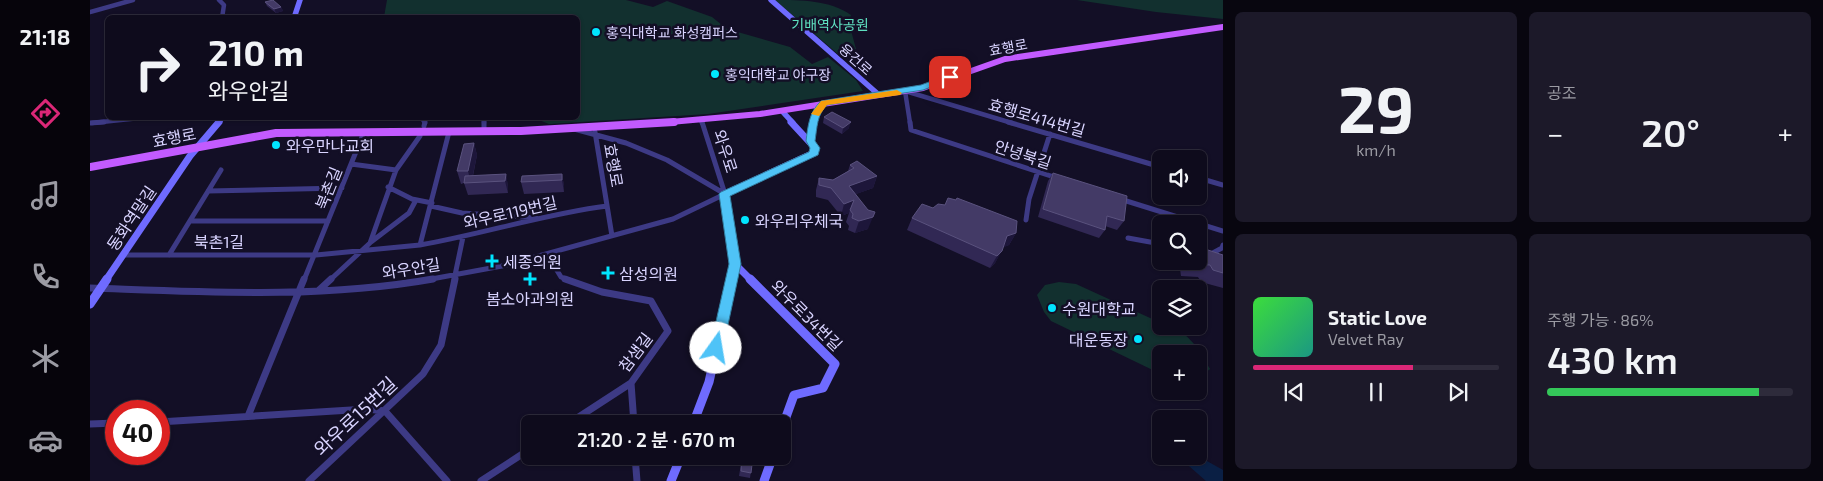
<!DOCTYPE html>
<html lang="ko">
<meta charset="utf-8">
<style>
body{margin:0;font-family:"Exo 2","Noto Sans KR",sans-serif;background:#1c1929;color:#f1f3f6;height:100vh;display:flex;flex-direction:column;font-size:19px;white-space:nowrap}
*{box-sizing:border-box;margin:0}
p{font-size:16px;color:#9b9ba3}
.icon{flex:none;width:28px;height:28px;fill:none;stroke:currentColor;stroke-width:2;stroke-linecap:round;stroke-linejoin:round}
.map{position:relative;flex:1;overflow:hidden}
.panel{display:flex;flex-direction:column;gap:12px;padding:12px;background:#08060f;width:600px}
.panel>*{flex:none}
.banner{position:absolute;left:15px;top:15px;width:475px;height:105px;border-radius:8px;box-shadow:0 1px 4px #0004,0 0 0 1px #2e2b3b;background:#0e0b1c;color:#f1f3f6;overflow:hidden}
.fabs{position:absolute;left:1062px;top:150px;display:grid;gap:10px}
.fabs a{display:grid;place-items:center;width:55px;height:55px;border-radius:8px;background:#0e0b1c;box-shadow:0 1px 4px #0004,0 0 0 1px #2e2b3b;font-size:25px}
.speed{position:absolute;left:15px;top:400px;display:flex;gap:10px;font-size:25px;font-weight:700;text-align:center}
.speed>*{display:grid;place-content:center;width:65px;height:65px;border-radius:50%;background:#0e0b1c;box-shadow:0 1px 4px #0004,0 0 0 1px #2e2b3b;line-height:1}
.speed .limit{border:8px solid #d22;background:#fff;color:#111}
.pin{position:absolute;display:grid;place-items:center;width:42px;height:42px;color:#fff;margin:-21px;border-radius:10px;box-shadow:0 2px 8px #0006}
.me{position:absolute;width:55px;margin:-28px;rotate:13deg;stroke-linejoin:round;filter:drop-shadow(0 0 4px #0008)}
.turn{display:flex;align-items:center;gap:18px;height:105px;padding:0 20px;font-size:22px}
.turn .icon{width:65px;height:65px;stroke-width:2.5}
.turn b{display:block;font-size:35px;line-height:42px}
.big{font-size:38px;font-weight:600;line-height:1.1}
.panel .tile{flex:1;display:flex;flex-direction:column;justify-content:center;gap:8px;min-width:0;padding:0 18px;border-radius:8px;background:#1c1929}
.panel .dial{align-items:center;gap:0}
.dial b{font-size:65px;line-height:1}
.song{display:flex;align-items:center;gap:15px}
.cover{width:60px;height:60px;border-radius:8px;background:linear-gradient(135deg,hsl(120 70% 55%),hsl(170 70% 35%))}
.played{height:5px;border-radius:2px;background:linear-gradient(90deg,#db2777 65%,#2e2b3b 65%)}
.keys{display:flex;justify-content:space-around;direction:ltr}
.heat{display:flex;justify-content:space-between;align-items:center;font-size:28px;direction:ltr}
.charge{height:8px;border-radius:4px;background:linear-gradient(90deg,#34c759 86%,#2e2b3b 0)}
.panel .tiles{flex:1;display:grid;gap:12px;grid-template-columns:repeat(2,1fr)}
.trip{position:absolute;left:431px;top:415px;width:270px;height:50px;border-radius:8px;background:#0e0b1c;box-shadow:0 1px 4px #0004,0 0 0 1px #2e2b3b;font-weight:600;line-height:50px;text-align:center}
main{display:flex;flex:1;min-height:0}
.tab-bar{display:flex;flex-direction:column;width:90px;justify-content:space-around;align-items:center;background:#06040b;color:#9b9ba3}
.tab-bar .icon{width:35px;height:35px}
.tab-bar .current{color:#db2777}
.tab-bar b{font-size:22px;color:#f1f3f6}
.map>svg:first-child{display:block}
</style>
<main>
<nav class="tab-bar">
<b>21:18</b>
<svg class="icon current" aria-label="directions" viewBox="0 0 24 24"><path d="M12 3l9 9-9 9-9-9zM9 14v-3h6M13 9l2 2-2 2"/></svg>
<svg class="icon" aria-label="music" viewBox="0 0 24 24"><path d="M9 18V5l10-2v13"/><circle cx="6" cy="18" r="3"/><circle cx="16" cy="16" r="3"/></svg>
<svg class="icon" aria-label="phone" viewBox="0 0 24 24"><path d="M5 4h4l2 5-3 2q2 4 5 5l2-3 5 2v4C11 20 4 13 5 4z"/></svg>
<svg class="icon" aria-label="climate" viewBox="0 0 24 24"><path d="M12 3v18M4 7l16 10M4 17L20 7"/></svg>
<svg class="icon" aria-label="car" viewBox="0 0 24 24"><path d="M5 17H2v-5l4-1 3-4h7l3 4 3 1v5h-3M9 17h6M6 11h13"/><circle cx="7" cy="17" r="2"/><circle cx="17" cy="17" r="2"/></svg>
</nav>
<div class="map">
<svg width="1133" height="481" viewBox="0 0 1133 481">
<rect width="100%" height="100%" fill="#130f26"/>
<path fill="#12302f" d="M297,0H536L563,7L577,1L622,17L637,29L700,47L722,64L738,57L766,80L773,91L618,114L459,124L444,118H488V18L294,17Z
M685,0C712,0 739,0 761,15L759,23L766,49L759,54L749,55Z
M987,0H1133V19L1066,12Z
M969,282L986,284L1071,323V326C1095,326 1110,350 1120,369L1109,378V354H1071V374L961,321L954,312L947,295L955,285Z"/>
<path fill="#0a1f44" d="M1079,456H1108L1133,470V481H1116L1099,466Z"/>
<g fill="none" stroke-linecap="round" stroke-linejoin="round">
<path stroke="#0a1f44" stroke-width="1" d="M407,118L427,119"/>
<path stroke="#3d3a85" stroke-width="4.5" d="M129,0L134,5L132,18
M0,12L43,0
M332,118L335,123
M394,118V123
M611,120L612,123
M2,123L50,118
M820,123L815,91L922,123"/>
<path stroke="#3d3a85" stroke-width="5" d="M394,122V132
M612,122L635,194
M820,122L821,130L967,178
M918,122L1071,167
M0,123L14,122
M334,126L335,122
M484,129L536,143L577,160L635,194
M505,132L522,236
M261,164L306,170
M1109,178L1133,185
M298,187L322,199L342,203
M118,191L252,188
M1030,199L1133,231
M341,206L372,213L446,218
M936,220L939,199L960,134
M100,221H238
M1038,238L1071,244
M281,242L319,213L326,200
M330,245C393,234 454,214 517,206
M1109,252L1121,254L1132,248L1133,245
M457,254L471,277L479,280
M33,255H226L330,245L359,132
M79,255L131,170
M214,280L274,132
M240,280L280,243L306,170L330,136
M336,280L412,266L583,219L635,194
M364,280L373,237"/>
<path stroke="#3d3a85" stroke-width="7" d="M475,279L512,292L561,301L578,331L541,383L478,424
M0,288C115,292 230,299 343,279
M228,291L241,279
M541,383L544,424
M158,416L214,279
M69,422L277,409L295,411L357,481
M0,424L26,423
M545,456L547,481
M219,481L333,374L351,345L365,279
M391,481L440,449"/>
<path stroke="#6f6bff" stroke-width="5.5" d="M681,0L789,95
M204,18L210,0
M692,111L703,123
M128,123L132,118
M724,123L727,109L734,103"/>
<path stroke="#6f6bff" stroke-width="7" d="M720,141L724,122
M645,264L661,280
M16,280L100,156L129,122
M642,280L645,264L635,194L724,153L725,148L701,122"/>
<path stroke="#6f6bff" stroke-width="9" d="M660,279L745,364L733,388L704,395L692,428
M0,304L17,279
M603,424L619,382L642,279
M581,481L591,456
M674,481L683,456"/>
<path stroke="#c25bff" stroke-width="6" d="M569,123L670,114L833,88L915,59L1133,27"/>
<path stroke="#c25bff" stroke-width="8" d="M0,167L186,133L431,131L584,122"/>
</g>
<path fill="#312854" d="M175,2L191,7L193,11L186,13L177,6Z
M734,117L759,128L752,134L733,123Z
M384,143L387,155L383,176L416,174L418,187V193L378,195L374,183L371,184L367,171Z
M760,165L787,176L783,188L766,194L778,229L765,233L758,230L759,226L756,222L759,213L751,216L738,200L726,197V190L729,178L743,180L758,171Z
M963,173L1034,221L1027,230L1015,226V230L1009,238L948,217L958,181Z
M472,174L474,186V192L434,194L431,182Z
M843,208L926,233L919,245L913,247L905,263L900,268L817,230L822,218Z
M1133,255V288L1111,282L1108,277L1091,276L1089,261H1109Z
M645,456H663L660,478L649,476L652,458L645,457Z"/>
<path fill="#1d163a" d="M191,7L193,11L186,13L184,9Z
M761,122L759,128L752,134L753,128Z
M384,143L387,155L381,183L378,171Z
M416,174L418,187V193L415,181Z
M472,174L474,186V192L472,180Z
M787,176L783,188L755,198L759,186Z
M764,200L759,213L751,216L754,204Z
M785,212L778,229L765,233L769,221Z
M926,233L919,245L910,249L917,236Z
M912,251L905,263L900,268L907,256Z"/>
<path fill="#433a66" stroke="#5a527e" d="M183,0L191,7L184,9L175,2Z
M742,112L761,122L753,128L734,117Z
M384,143L378,171H367L374,144Z
M767,161L787,176L759,186L778,210L785,212L783,217L769,221L762,218L763,214L760,210L764,200L754,204L741,188L729,185V178L743,180L764,168L760,165Z
M963,173L1037,196L1034,221L1017,216L1015,230L953,209Z
M416,174L415,181L374,183L375,176Z
M472,174V180L431,182L432,176Z
M858,198L866,200L867,198L927,221L926,233L917,236L912,251L907,256L822,218L832,204L843,208L848,204L855,205Z
M1109,247L1133,255V273L1123,270L1120,265L1102,264V261H1109Z
M652,456H663L661,473L651,471Z"/>
<path fill="#4fc3f7" stroke="#337fa1" d="M860,74L864,77L863,79L833,90L737,105C727,114 727,128 725,141L730,148L728,155L640,196L651,264L633,348L631,352H621L620,348L639,264L629,194L631,192L719,152L720,148L716,141C718,126 719,112 731,101L831,85Z"/>
<path fill="#f59e0b" d="M807,90L812,93L810,95L737,105L729,116L721,114L731,101Z"/>
<g fill="#00e5ff" stroke="#130f26" stroke-width="2">
<circle cx="506" cy="32" r="5"/>
<circle cx="625" cy="74" r="5"/>
<circle cx="186" cy="145" r="5"/>
<circle cx="655" cy="220" r="5"/>
<path d="M399.5 253.5h5v5h5v5h-5v5h-5v-5h-5v-5h5z"/>
<path d="M515.5 265.5h5v5h5v5h-5v5h-5v-5h-5v-5h5z"/>
<path d="M437.5 271.5h5v5h5v5h-5v5h-5v-5h-5v-5h5z"/>
<circle cx="962" cy="308" r="5"/>
<circle cx="1048" cy="339" r="5"/>
</g>
<g text-anchor="middle" dominant-baseline="central" stroke-width="5" stroke-linejoin="round" paint-order="stroke">
<g font-size="14" fill="#5fe0c0" stroke="#130f26">
<text x="740" y="24">기배역사공원</text>
</g>
<g font-size="14" fill="#d9d4ff" stroke="#130f26" text-anchor="start">
<text x="516" y="32">홍익대학교 화성캠퍼스</text>
<text x="635" y="74">홍익대학교 야구장</text>
</g>
<g font-size="14" fill="#d9d4ff" stroke="#130f26">
<text transform="translate(918 47) rotate(-11)">효행로</text>
<text transform="translate(766 59) rotate(42)">융건로</text>
</g>
<g font-size="16" fill="#d9d4ff" stroke="#130f26">
<text transform="translate(947 117) rotate(16)">효행로414번길</text>
<text transform="translate(84 137) rotate(-11)">효행로</text>
<text transform="translate(636 151) rotate(72)">와우로</text>
<text transform="translate(933 154) rotate(18)">안녕북길</text>
<text transform="translate(524 165) rotate(80)">효행로</text>
<text transform="translate(238 188) rotate(-68)">북촌길</text>
<text transform="translate(420 212) rotate(-13)">와우로119번길</text>
<text transform="translate(41 218) rotate(-56)">동화역말길</text>
<text x="129" y="241">북촌1길</text>
<text transform="translate(321 268) rotate(-9)">와우안길</text>
<text transform="translate(717 315) rotate(45)">와우로34번길</text>
<text transform="translate(545 352) rotate(-53)">참샘길</text>
</g>
<g font-size="16" fill="#d9d4ff" stroke="#130f26" text-anchor="start">
<text x="196" y="145">와우만나교회</text>
<text x="665" y="220">와우리우체국</text>
<text x="413" y="261">세종의원</text>
<text x="529" y="273">삼성의원</text>
<text x="440" y="298" text-anchor="middle">봄소아과의원</text>
<text x="972" y="308">수원대학교</text>
<text x="1038" y="339" text-anchor="end">대운동장</text>
</g>
<g font-size="19" fill="#d9d4ff" stroke="#130f26">
<text transform="translate(265 416) rotate(-43)">와우로15번길</text>
</g>
</g>
</svg>
<div class="fabs">
<a><svg class="icon" aria-label="sound" viewBox="0 0 24 24"><path d="M4 9h4l5-4v14l-5-4H4zM17 9q2 3 0 6"/></svg></a>
<a><svg class="icon" aria-label="search" viewBox="0 0 24 24"><circle cx="10" cy="10" r="6"/><path d="M15 15l6 6"/></svg></a>
<a><svg class="icon" aria-label="layers" viewBox="0 0 24 24"><path d="M12 4l9 5-9 5-9-5zM3 14l9 5 9-5"/></svg></a>
<a>+</a>
<a>−</a>
</div>
<div class="speed"><div class="limit">40</div></div>
<div class="pin" style="left:860px;top:77px;background:#d93025"><svg class="icon" aria-label="arrive" viewBox="0 0 24 24"><path d="M6 21V4h12l-3 4 3 4H6"/></svg></div>
<svg class="me" style="left:626px;top:348px" viewBox="-20 -20 40 40"><circle r="19" fill="#fff"/><path d="M0-13L10 11 0 6-10 11z" fill="#4fc3f7"/></svg>
<div class="trip">21:20 · 2 분 · 670 m</div>
<div class="banner">
<div class="turn"><svg class="icon" aria-label="right" viewBox="0 0 24 24"><path d="M7 20v-9h11M14 6l5 5-5 5"/></svg><div><b>210 m</b>와우안길</div></div>
</div>
</div>
<section class="panel">
<div class="tiles">
<div class="tile dial"><b>29</b><p>km/h</p></div>
<div class="tile"><p>공조</p>
<div class="heat"><a>−</a><b class="big">20°</b><a>+</a></div>
</div>
<div class="tile">
<div class="song"><i class="cover"></i><div><b>Static Love</b><p>Velvet Ray</p></div></div>
<div class="played"></div>
<div class="keys"><svg class="icon" aria-label="previous" viewBox="0 0 24 24"><path d="M18 5L8 12l10 7zM5 5v14"/></svg><svg class="icon" aria-label="pause" viewBox="0 0 24 24"><path d="M8 5v14M16 5v14"/></svg><svg class="icon" aria-label="next" viewBox="0 0 24 24"><path d="M6 5l10 7-10 7zM19 5v14"/></svg></div>
</div>
<div class="tile"><p>주행 가능 · 86%</p><b class="big">430 km</b><div class="charge"></div></div>
</div>
</section>
</main>
